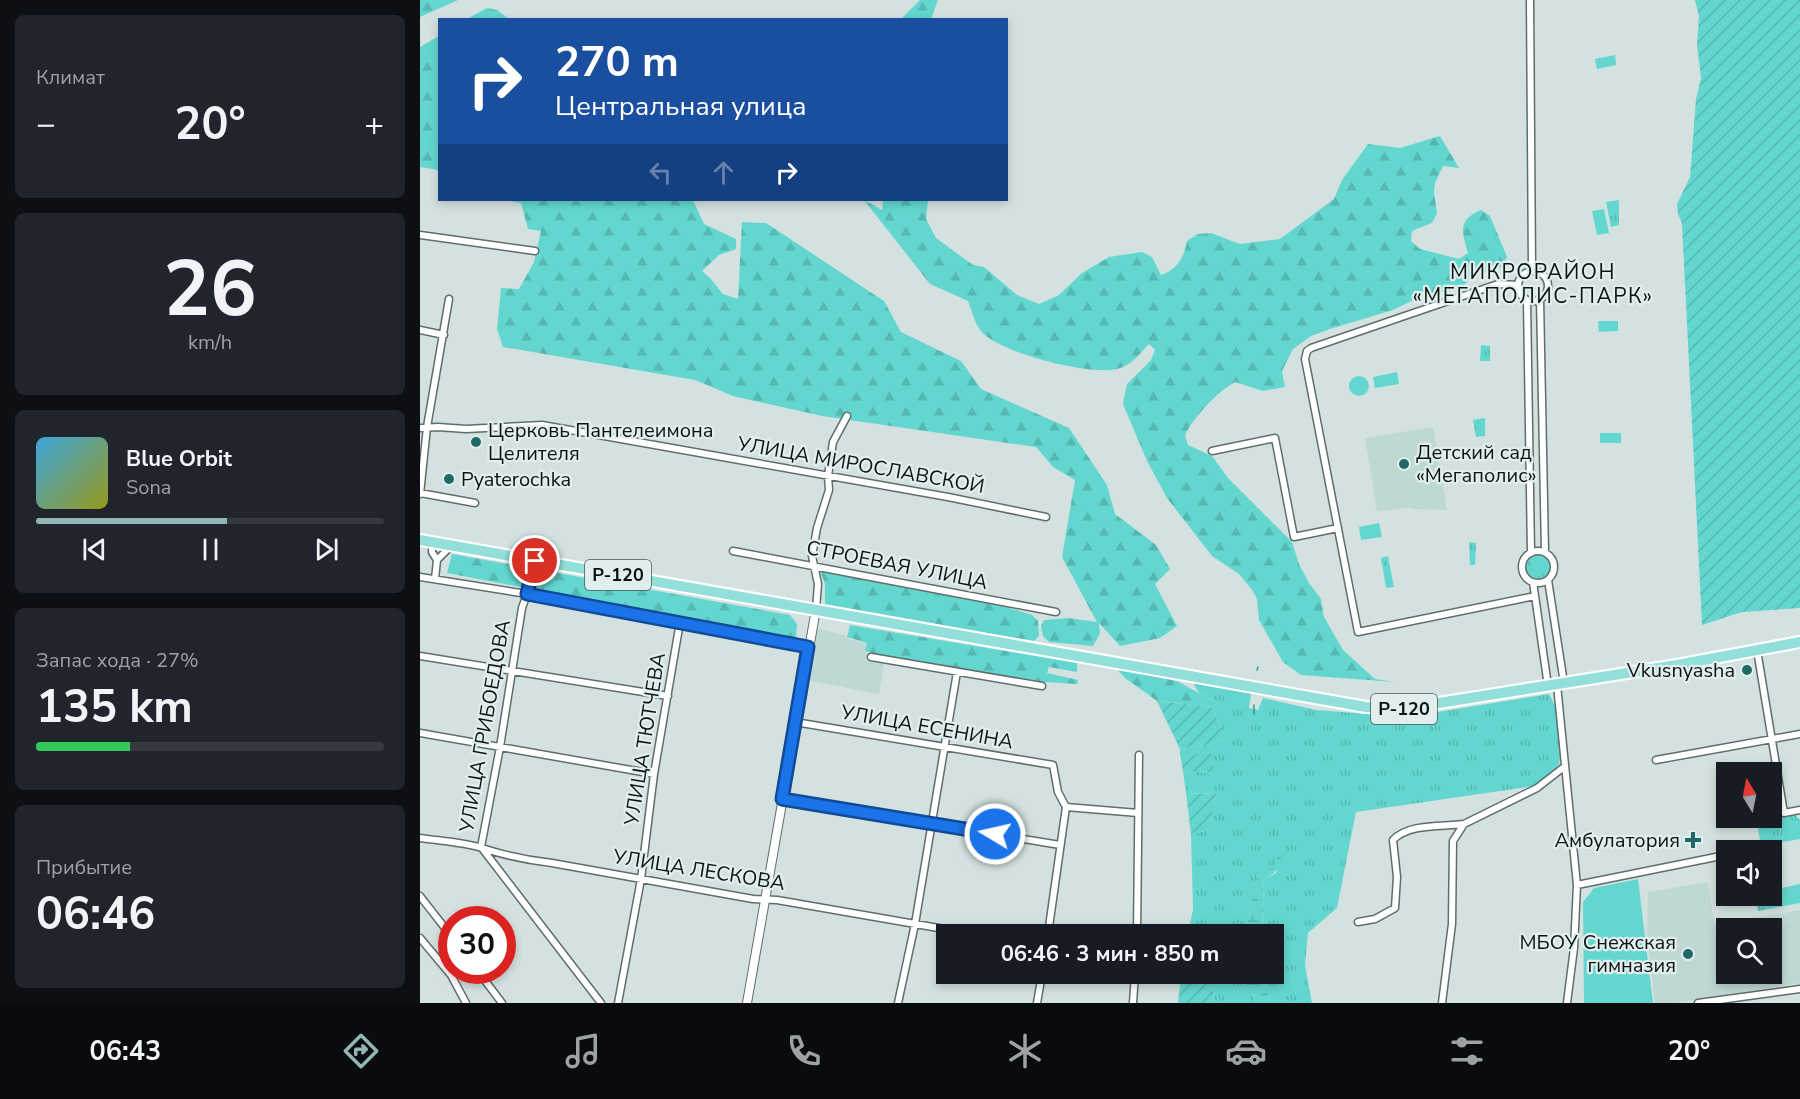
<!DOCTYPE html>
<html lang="ru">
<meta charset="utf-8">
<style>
body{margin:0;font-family:"Nunito Sans",sans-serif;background:#20242c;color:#f1f3f6;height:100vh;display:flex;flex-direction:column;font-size:22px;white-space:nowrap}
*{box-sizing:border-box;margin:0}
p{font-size:20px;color:#9ea1a6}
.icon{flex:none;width:33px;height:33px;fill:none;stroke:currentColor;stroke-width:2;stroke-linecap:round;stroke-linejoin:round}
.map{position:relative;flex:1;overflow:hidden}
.panel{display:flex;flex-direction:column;gap:15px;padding:15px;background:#0d0f14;width:420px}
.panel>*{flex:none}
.top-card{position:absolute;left:18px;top:18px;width:570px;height:183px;border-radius:0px;box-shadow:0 3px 9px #0003;background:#1a4fa0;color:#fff;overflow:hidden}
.needle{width:39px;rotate:350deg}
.tools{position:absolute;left:1296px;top:762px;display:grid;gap:12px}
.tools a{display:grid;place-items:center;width:66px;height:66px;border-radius:0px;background:#171b24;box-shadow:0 3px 9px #0003;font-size:30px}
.speed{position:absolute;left:18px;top:906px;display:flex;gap:12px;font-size:30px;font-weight:700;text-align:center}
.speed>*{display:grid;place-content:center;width:78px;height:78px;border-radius:50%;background:#171b24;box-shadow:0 3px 9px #0003;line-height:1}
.speed .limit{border:9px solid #d22;background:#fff;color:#111}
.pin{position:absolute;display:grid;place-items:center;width:51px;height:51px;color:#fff;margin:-26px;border:3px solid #fff;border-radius:50%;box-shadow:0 2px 6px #0007}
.me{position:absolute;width:66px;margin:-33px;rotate:279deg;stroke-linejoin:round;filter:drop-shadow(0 0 4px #0008)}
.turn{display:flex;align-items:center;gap:21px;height:126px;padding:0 18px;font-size:27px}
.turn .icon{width:78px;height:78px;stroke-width:2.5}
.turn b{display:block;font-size:42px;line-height:51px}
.lanes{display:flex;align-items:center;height:57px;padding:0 18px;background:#0003;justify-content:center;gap:30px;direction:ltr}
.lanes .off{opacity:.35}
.big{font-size:45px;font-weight:700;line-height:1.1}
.panel .tile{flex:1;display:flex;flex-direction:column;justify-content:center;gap:9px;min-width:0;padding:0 21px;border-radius:9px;background:#20242c}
.panel .dial{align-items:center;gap:0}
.dial b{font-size:78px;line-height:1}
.song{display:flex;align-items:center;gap:18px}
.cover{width:72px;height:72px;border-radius:9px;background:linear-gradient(135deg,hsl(200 70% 55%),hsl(60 70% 35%))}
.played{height:6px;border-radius:3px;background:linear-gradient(90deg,#92b5b5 55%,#363941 55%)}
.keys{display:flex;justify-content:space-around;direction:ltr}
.heat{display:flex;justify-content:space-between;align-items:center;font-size:33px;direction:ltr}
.charge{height:9px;border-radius:4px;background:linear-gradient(90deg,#34c759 27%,#363941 0)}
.trip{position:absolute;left:516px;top:924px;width:348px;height:60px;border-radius:0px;background:#171b24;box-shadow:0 3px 9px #0003;font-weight:700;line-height:60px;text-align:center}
.tab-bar{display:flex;height:96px;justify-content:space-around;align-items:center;background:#090b0e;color:#9ea1a6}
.tab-bar .icon{width:42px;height:42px}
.tab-bar .current{color:#92b5b5}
.tab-bar b{font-size:27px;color:#f1f3f6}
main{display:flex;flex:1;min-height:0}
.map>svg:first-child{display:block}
</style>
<main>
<section class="panel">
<div class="tile"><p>Климат</p>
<div class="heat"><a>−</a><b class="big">20°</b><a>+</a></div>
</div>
<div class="tile dial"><b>26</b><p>km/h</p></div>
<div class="tile">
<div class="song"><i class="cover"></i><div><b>Blue Orbit</b><p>Sona</p></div></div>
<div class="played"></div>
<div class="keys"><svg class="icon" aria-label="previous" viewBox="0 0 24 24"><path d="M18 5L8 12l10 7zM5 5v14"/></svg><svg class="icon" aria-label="pause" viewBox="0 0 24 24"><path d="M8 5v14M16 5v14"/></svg><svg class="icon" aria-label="next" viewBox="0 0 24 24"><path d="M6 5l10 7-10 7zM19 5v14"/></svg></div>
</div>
<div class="tile"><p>Запас хода · 27%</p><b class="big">135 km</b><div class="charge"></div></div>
<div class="tile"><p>Прибытие</p><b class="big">06:46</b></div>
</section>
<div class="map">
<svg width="1380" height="1003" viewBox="0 0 1380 1003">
<defs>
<pattern id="grass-tufts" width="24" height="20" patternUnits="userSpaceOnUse" patternTransform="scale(1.5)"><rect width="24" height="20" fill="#63d7cf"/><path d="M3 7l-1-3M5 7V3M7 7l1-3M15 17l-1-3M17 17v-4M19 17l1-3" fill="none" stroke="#55b8b1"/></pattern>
<pattern id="forest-firs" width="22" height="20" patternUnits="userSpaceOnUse" patternTransform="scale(1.5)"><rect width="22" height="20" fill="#63d7cf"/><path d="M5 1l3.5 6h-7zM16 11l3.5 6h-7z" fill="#55b8b1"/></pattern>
<pattern id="wetland-marsh" width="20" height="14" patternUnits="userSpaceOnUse" patternTransform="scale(1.5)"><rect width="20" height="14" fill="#63d7cf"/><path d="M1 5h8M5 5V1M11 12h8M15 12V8" fill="none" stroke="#55b8b1"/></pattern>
<pattern id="garden-furrows" width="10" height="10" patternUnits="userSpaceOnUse" patternTransform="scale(1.5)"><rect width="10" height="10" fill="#63d7cf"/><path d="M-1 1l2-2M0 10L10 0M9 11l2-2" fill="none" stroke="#55b8b1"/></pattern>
</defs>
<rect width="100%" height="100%" fill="#d3e2e0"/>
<path fill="#bfd8d6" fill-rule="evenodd" d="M1013,427L1027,510L991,509L989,507L957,512L945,438Z
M398,629L425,635L426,638L446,644V660L464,664L459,694L386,680Z
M1287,882L1295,925L1380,910V983L1253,1003H1235L1227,935L1228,892ZM1306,928H1352V974H1306Z"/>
<path fill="url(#grass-tufts)" d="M1199,200V225L1191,227L1186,202Z
M1061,345L1070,346V361H1060Z
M929 386a10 10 0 1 1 20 0a10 10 0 1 1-20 0Z
M1065,418V436L1056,437L1053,420Z
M1049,542L1056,543L1055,565H1050Z
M1106 567a12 12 0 1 1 24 0a12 12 0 1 1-24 0Z
M968,556L974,587L966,588L961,558Z
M775,681L828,692L831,694L829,708L838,710L843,698L896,710L987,717L1129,694C1139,707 1142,749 1139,765L1115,786L936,812L917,908L888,933L885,965L892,1003H849L845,974H854V934H842L844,880L856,873L862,849L853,869L838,873L825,934H768L773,909L771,834L790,830L796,794L766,793L763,771L793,773V754H760V749L792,744L806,738L792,707L797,703L779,693L773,683Z
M1373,812L1380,820V839L1341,846L1336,818H1352V815Z
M1380,884V903L1338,911L1335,896H1352V890Z
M762,974H818L817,980L834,994L832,1003H793L794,978L761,975Z"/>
<path fill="url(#forest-firs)" d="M0,0H38L0,17Z
M500,0H518L511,19H481Z
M67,8L77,10L89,19H47Z
M19,36V170L0,167V47Z
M1020,136L1039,168L1023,166L1015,183L1014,192L1017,213L1012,223L992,231L991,241L1000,249L1039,259L1048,253C1042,232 1037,220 1061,210L1070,216L1087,257L1082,267L1051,277L1041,289L1004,295L973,310L910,329L891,336L873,349L862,371L865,387L843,391L815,382C798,391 773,418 765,435L768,445L792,456L808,478L872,542L879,564L889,583L901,599L904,617L923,650L955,679L975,682L881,675L863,662L839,620L837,599L832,590L819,574L792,556L747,498L727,461L703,404L707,384L731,360L735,350L729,344C719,354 713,365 697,369C670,376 579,353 561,331C554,323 552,310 548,301L510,284L444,200L462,210L463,200H508L506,219L516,238L553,265L564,267L597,295L619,304L639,295L662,273L689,257L722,252L732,257L741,275C758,269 764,257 767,241L778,234L791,233L820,244L860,239L914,199L922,180L948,144L980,148Z
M85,200H273L284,224L316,239V249L299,255L282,271L290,278L303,294L318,299L322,222L346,223L464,301L481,332L541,361L561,389L649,428L687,485L695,514L736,545L750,569L735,584L757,626L740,638L700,646L679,623L680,633L673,646L629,642L623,636L621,626L624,620L648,618L677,622L642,557L655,480L633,467L616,447L402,416L313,396L275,380L83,347L77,329L81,288L99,289L114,262L121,231L108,229L101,203Z
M32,554L370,615L377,624L376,639L27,573Z
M399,568L557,598L612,615L618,621L619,636L614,641L405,604V584Z
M430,625L657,663V672L629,667L627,673L658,680L657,684L625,682L456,654L445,651L447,643L427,637Z
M697,669L757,681L797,703L792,707L737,701L705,678Z"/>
<path fill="url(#wetland-marsh)" d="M862,847C861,866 859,871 844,880L842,934H825L838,872L853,868Z
M818,974H845L849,1003H832L834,994L816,980Z"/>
<path fill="url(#garden-furrows)" d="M1275,0H1380V608L1322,612L1282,625L1262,224L1258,214L1257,204L1270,177L1276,99L1281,78L1277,45L1279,16Z
M737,701L792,707L806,738L792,744L760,749Z
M760,754H794L793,773L763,771Z
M766,793L796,794L790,830L771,834Z
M761,975L794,978L793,1003H758Z"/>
<path fill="#63d7cf" d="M1195,55L1196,65L1177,69L1175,59Z
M1184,209L1189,233L1177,235L1172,211Z
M1178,321H1198V331L1179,332Z
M977,372L979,384L955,388L953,377Z
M1180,433H1201V443H1180Z
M959,523L962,537L941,540L939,527Z
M1218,879L1233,1003H1164L1163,902L1174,888Z"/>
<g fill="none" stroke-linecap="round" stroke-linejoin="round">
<path stroke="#259d97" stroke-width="1.5" d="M837,670L838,667
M834,705V714"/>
<g stroke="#5f6d6c" stroke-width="9">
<path id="minor" d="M1110,0L1112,270
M0,235L115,251
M1098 286a15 15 0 1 1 30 0a15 15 0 1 1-30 0Z
M1098,285L1078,284L891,348L887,351L885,359L938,632L1115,596
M1120,299L1125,552
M1107,300L1111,553
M0,330L24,335
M0,428L18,427L46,429L122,425L528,497L626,517
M792,451L855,438L874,537L918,528
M0,493L55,503
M0,494L7,427L29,299
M12,542V552L17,560L15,579
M313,551L636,612
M1102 567a16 16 0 1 1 32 0a16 16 0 1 1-32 0Z
M17,560L31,546
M115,561L107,594L102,608L80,747L61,847L181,1003
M0,577L107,594L388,647
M1128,580L1144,683
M1113,582L1128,686
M396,609L398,584L392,556L397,528L409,490L408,476L413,442L427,416
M1337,650L1364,813L1380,810
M0,656L248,696
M451,657L622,686
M1137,685L1157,885L1154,948L1147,1003
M375,722L633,765L638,792L646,807L628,934
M0,733L234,774
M1236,760L1380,734
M362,799L640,845
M646,807L718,813
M0,838C20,841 42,842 62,848C87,856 105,860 132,863L333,899L357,900L553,934
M1157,885L1306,855
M0,896L32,937
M938,922L955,919L975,908L977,877L973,840C989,823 1022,827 1044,824
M717,934L719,755
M0,938L31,975L46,1003
M57,970L82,1003
M198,1003L221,879L234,774L260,622
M478,1003L495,924L537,672
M617,1003L622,974
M713,1003L715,974
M1022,1003L1032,924L1033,841L1044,824L1117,788L1144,767
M1278,1003L1380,989"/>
</g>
<g stroke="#5f6d6c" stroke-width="10">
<path id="tertiary" d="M327,1003L396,609"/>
</g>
<g stroke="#fff" stroke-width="14">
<path id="primary" d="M0,540L912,701L946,707L981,709L1257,665L1380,642"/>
</g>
<use href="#minor" stroke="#fff" stroke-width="6"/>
<use href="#tertiary" stroke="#fff" stroke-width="8"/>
<use href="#primary" stroke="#93dfda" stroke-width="10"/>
</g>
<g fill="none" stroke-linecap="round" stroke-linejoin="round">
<g stroke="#114b97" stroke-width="15">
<path id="route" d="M115,561L107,594L388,647L362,799L575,834"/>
</g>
<use href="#route" stroke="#1a73e8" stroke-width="10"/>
</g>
<g fill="#1f6a66" stroke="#e0efee" stroke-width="2">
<circle cx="56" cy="442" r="6"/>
<circle cx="984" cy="464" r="6"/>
<circle cx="29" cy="479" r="6"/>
<circle cx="1327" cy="670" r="6"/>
<path d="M1270 831h6v6h6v6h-6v6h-6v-6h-6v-6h6z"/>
<circle cx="1268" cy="954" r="6"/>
</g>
<g text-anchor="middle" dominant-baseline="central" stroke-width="4.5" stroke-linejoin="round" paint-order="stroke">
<g fill="#e0efee" stroke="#4c5554" stroke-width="1.5">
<rect x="165" y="560" width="66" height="30" rx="4.5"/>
<rect x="951" y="694" width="66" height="30" rx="4.5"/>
</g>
<g font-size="18" font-weight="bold" fill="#0d1312">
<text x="198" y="575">Р-120</text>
<text x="984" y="709">Р-120</text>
</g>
<g font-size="20" fill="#0d1312" stroke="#e0efee" text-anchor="start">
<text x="68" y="430">Церковь Пантелеимона<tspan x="68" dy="23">Целителя</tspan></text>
<text x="996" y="452">Детский сад<tspan x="996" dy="23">«Мегаполис»</tspan></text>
<text x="41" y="479">Pyaterochka</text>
<text x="1315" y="670" text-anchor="end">Vkusnyasha</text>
<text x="1260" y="840" text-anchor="end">Амбулатория</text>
<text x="1256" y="942" text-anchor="end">МБОУ Снежская<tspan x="1256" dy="23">гимназия</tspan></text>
</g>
<g font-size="20" fill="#0d1312" stroke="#e0efee">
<text transform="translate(441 465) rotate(10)">УЛИЦА МИРОСЛАВСКОЙ</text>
<text transform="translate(477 565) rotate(11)">СТРОЕВАЯ УЛИЦА</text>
<text transform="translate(65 726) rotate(-80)">УЛИЦА ГРИБОЕДОВА</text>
<text transform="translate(507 727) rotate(10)">УЛИЦА ЕСЕНИНА</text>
<text transform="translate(225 739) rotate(-81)">УЛИЦА ТЮТЧЕВА</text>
<text transform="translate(279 870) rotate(9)">УЛИЦА ЛЕСКОВА</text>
</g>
<g font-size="21" letter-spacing="1.5" fill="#0d1312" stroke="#e0efee">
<text x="1113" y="272">МИКРОРАЙОН<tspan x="1113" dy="24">«МЕГАПОЛИС-ПАРК»</tspan></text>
</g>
</g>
</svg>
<div class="tools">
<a><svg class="needle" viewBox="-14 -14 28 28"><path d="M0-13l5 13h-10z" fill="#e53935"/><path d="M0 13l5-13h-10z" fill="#9ea1a6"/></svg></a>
<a><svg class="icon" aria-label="sound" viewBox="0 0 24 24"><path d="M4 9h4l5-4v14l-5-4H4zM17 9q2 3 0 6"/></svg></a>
<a><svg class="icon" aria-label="search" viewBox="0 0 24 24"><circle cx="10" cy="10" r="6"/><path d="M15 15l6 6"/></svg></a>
</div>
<div class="speed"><div class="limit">30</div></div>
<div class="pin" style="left:115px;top:561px;background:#d93025"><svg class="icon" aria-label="arrive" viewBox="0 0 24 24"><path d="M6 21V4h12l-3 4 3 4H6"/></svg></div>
<svg class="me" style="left:575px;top:834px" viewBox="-20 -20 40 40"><circle r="17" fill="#1a73e8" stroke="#fff" stroke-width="3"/><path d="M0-11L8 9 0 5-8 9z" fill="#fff"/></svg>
<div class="trip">06:46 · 3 мин · 850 m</div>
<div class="top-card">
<div class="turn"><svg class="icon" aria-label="right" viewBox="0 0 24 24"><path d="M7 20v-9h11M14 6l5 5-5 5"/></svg><div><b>270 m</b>Центральная улица</div></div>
<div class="lanes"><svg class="icon off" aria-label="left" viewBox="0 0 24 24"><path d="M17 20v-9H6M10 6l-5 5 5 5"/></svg><svg class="icon off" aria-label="ahead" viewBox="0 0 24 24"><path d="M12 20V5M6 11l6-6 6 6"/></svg><svg class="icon" aria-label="right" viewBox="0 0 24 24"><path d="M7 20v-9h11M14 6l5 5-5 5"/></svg></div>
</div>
</div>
</main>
<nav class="tab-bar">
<b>06:43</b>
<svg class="icon current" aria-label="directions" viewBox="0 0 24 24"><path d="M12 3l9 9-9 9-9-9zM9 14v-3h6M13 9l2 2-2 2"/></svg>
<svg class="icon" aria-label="music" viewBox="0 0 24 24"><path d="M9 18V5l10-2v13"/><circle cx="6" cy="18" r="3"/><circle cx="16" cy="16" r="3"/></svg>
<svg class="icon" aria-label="phone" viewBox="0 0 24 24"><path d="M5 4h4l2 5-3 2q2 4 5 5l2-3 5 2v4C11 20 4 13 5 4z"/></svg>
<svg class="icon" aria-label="climate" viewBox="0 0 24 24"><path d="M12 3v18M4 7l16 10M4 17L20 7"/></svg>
<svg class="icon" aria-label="car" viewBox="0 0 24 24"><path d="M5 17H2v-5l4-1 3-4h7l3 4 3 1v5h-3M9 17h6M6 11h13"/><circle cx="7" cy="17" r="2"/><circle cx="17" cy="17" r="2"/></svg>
<svg class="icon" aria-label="filters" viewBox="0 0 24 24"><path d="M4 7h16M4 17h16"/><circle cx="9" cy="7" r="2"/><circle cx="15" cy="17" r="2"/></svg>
<b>20°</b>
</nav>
